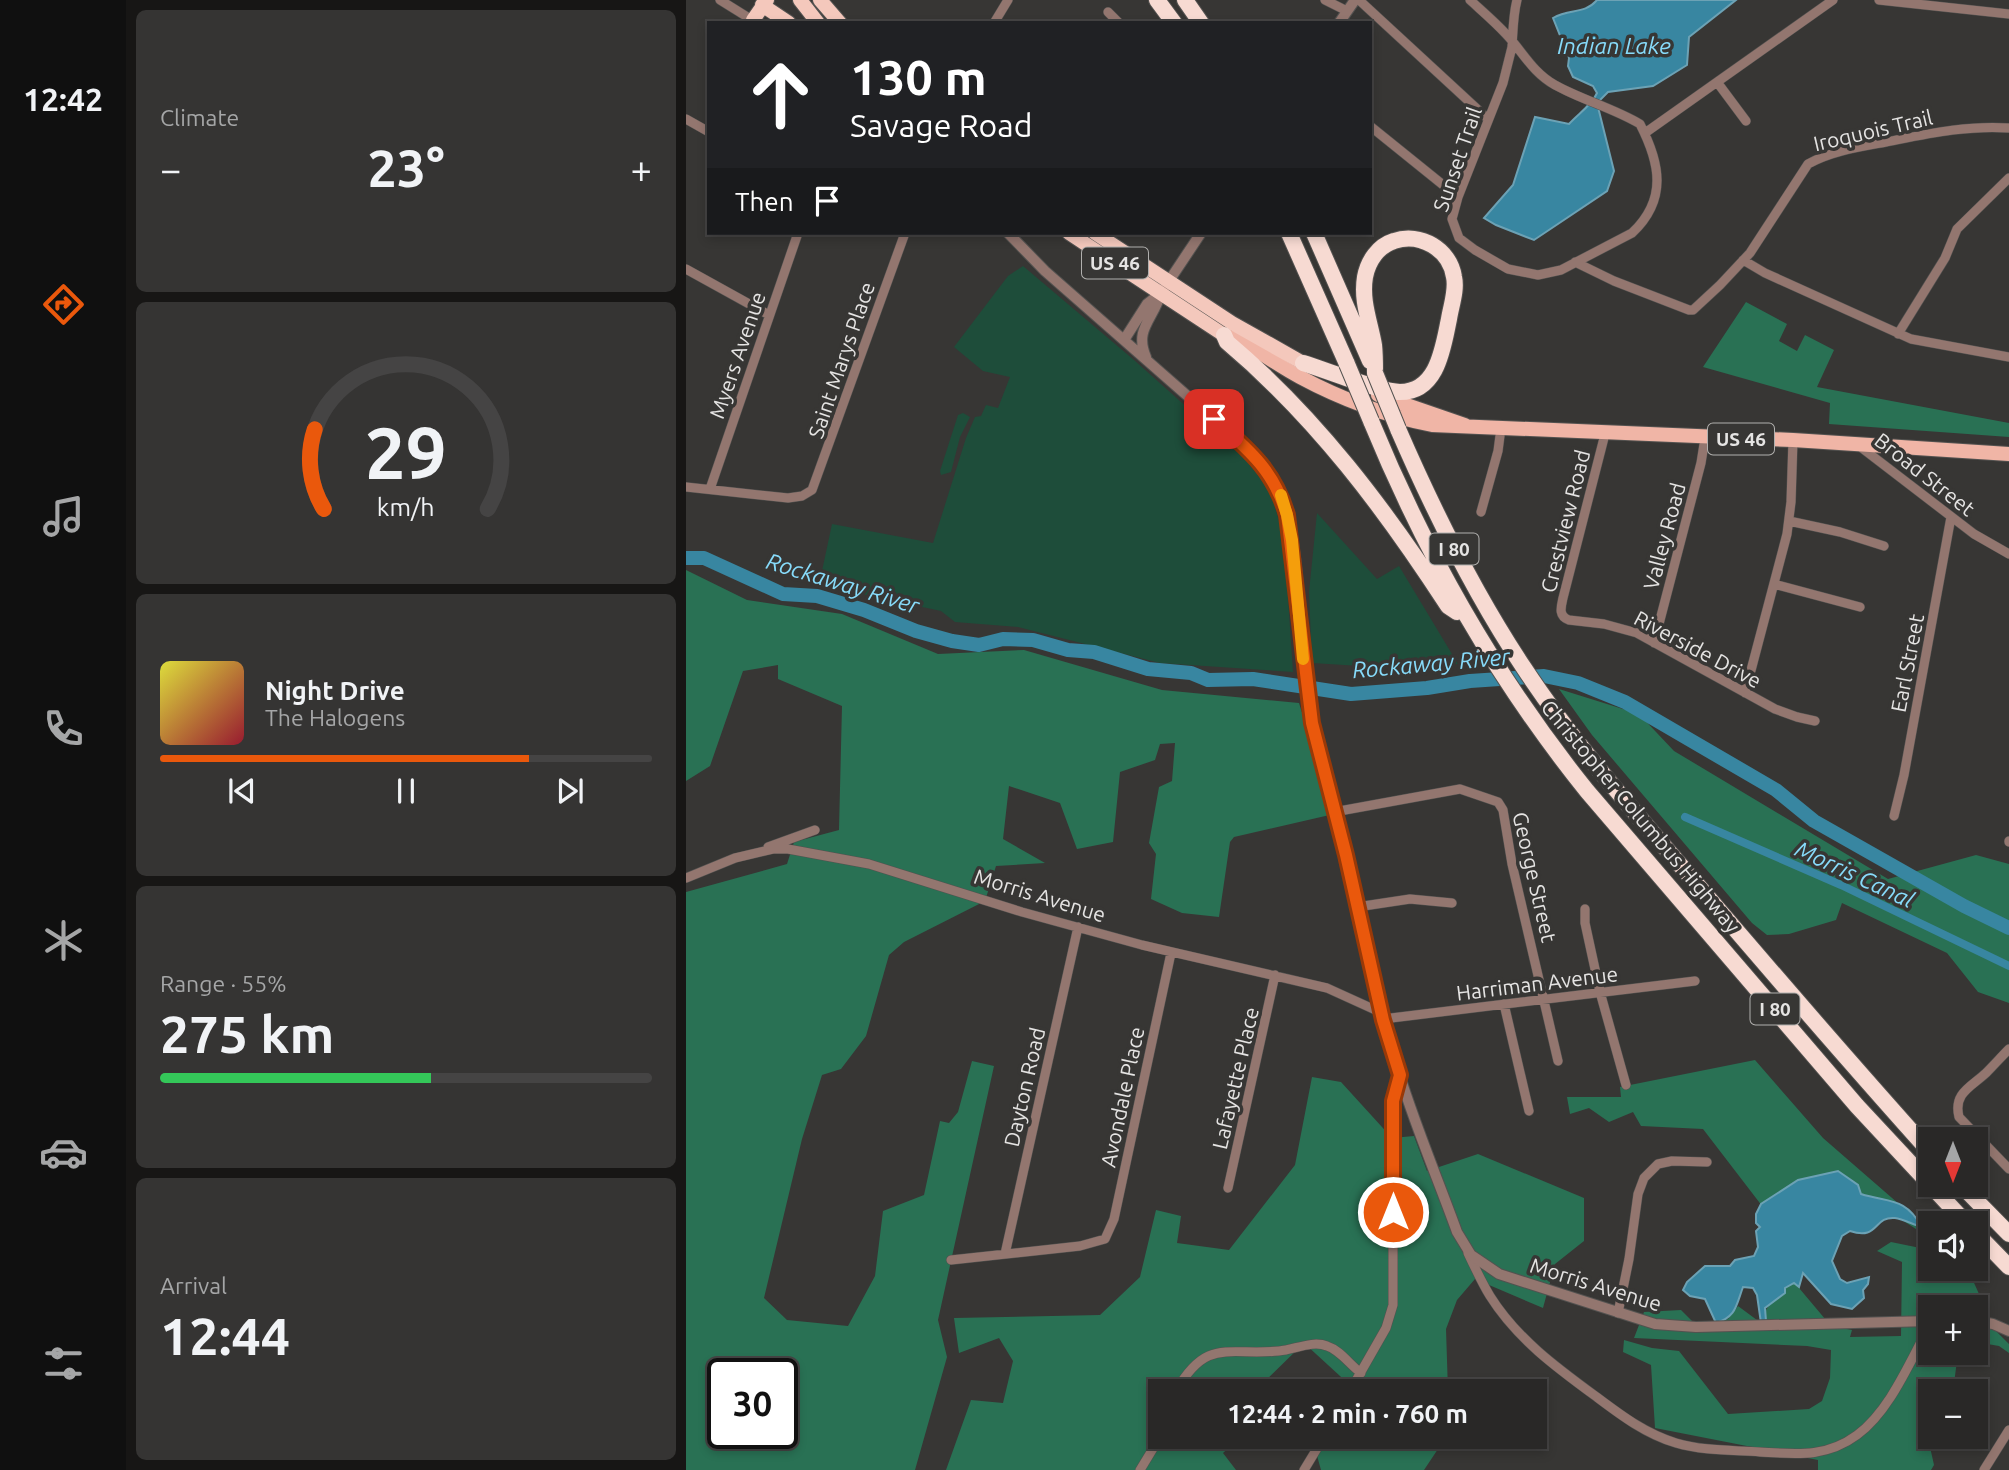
<!DOCTYPE html>
<meta charset="utf-8">
<style>
body{margin:0;font-family:Ubuntu,sans-serif;background:#353433;color:#f1f3f6;height:100vh;display:flex;flex-direction:column;font-size:26px;white-space:nowrap}
*{box-sizing:border-box;margin:0}
p{font-size:23px;color:#a5a6a7}
.icon{flex:none;width:38px;height:38px;fill:none;stroke:currentColor;stroke-width:2;stroke-linecap:round;stroke-linejoin:round}
.map{position:relative;flex:1;overflow:hidden}
.drawer{display:flex;flex-direction:column;gap:10px;padding:10px;background:#171615;width:560px}
.drawer>*{flex:none}
.banner{position:absolute;left:21px;top:21px;width:665px;height:214px;border-radius:0px;box-shadow:0 4px 10px #0003,0 0 0 2px #454444;background:#202124;color:#fff;overflow:hidden}
.needle{width:46px;rotate:180deg}
.tools{position:absolute;left:1232px;top:1127px;display:grid;gap:14px}
.tools a{display:grid;place-items:center;width:70px;height:70px;border-radius:0px;background:#292827;box-shadow:0 4px 10px #0003,0 0 0 2px #454444;font-size:35px}
.speed{position:absolute;left:21px;top:1358px;display:flex;gap:14px;font-size:35px;font-weight:700;text-align:center}
.speed>*{display:grid;place-content:center;width:91px;height:91px;border-radius:50%;background:#292827;box-shadow:0 4px 10px #0003,0 0 0 2px #454444;line-height:1}
.speed .limit{border:4px solid #111;border-radius:10px;background:#fff;color:#111}
.pin{position:absolute;display:grid;place-items:center;width:60px;height:60px;color:#fff;margin:-30px;border-radius:14px;box-shadow:0 4px 10px #0006}
.me{position:absolute;width:77px;margin:-38px;rotate:0deg;stroke-linejoin:round;filter:drop-shadow(0 0 5px #0008)}
.turn{display:flex;align-items:center;gap:24px;height:147px;padding:0 28px;font-size:32px}
.turn .icon{width:91px;height:91px;stroke-width:2.5}
.turn b{display:block;font-size:49px;line-height:60px}
.then{display:flex;align-items:center;height:66px;padding:0 28px;background:#0003;gap:14px;font-size:26px}
.big{font-size:52px;font-weight:700;line-height:1.1}
.drawer .card{flex:1;display:flex;flex-direction:column;justify-content:center;gap:10px;min-width:0;padding:0 24px;border-radius:10px;background:#353433}
.drawer .dial{align-items:center;gap:0}
.dial svg{height:182px;overflow:visible;fill:none;stroke:#454444;stroke-width:7;stroke-linecap:round;text-anchor:middle}
.dial text{fill:#f1f3f6;stroke:none}
.song{display:flex;align-items:center;gap:21px}
.cover{width:84px;height:84px;border-radius:10px;background:linear-gradient(135deg,hsl(60 70% 55%),hsl(350 70% 35%))}
.played{height:7px;border-radius:4px;background:linear-gradient(90deg,#ea580c 75%,#454444 75%)}
.keys{display:flex;justify-content:space-around;direction:ltr}
.heat{display:flex;justify-content:space-between;align-items:center;font-size:38px;direction:ltr}
.charge{height:10px;border-radius:5px;background:linear-gradient(90deg,#34c759 55%,#454444 0)}
.trip{position:absolute;left:462px;top:1379px;width:399px;height:70px;border-radius:0px;background:#292827;box-shadow:0 4px 10px #0003,0 0 0 2px #454444;font-weight:700;line-height:70px;text-align:center}
main{display:flex;flex:1;min-height:0}
.tab-bar{display:flex;flex-direction:column;width:126px;justify-content:space-around;align-items:center;background:#101010;color:#a5a6a7}
.tab-bar .icon{width:49px;height:49px}
.tab-bar .on{color:#ea580c}
.tab-bar b{font-size:32px;color:#f1f3f6}
.map>svg:first-child{display:block}
</style>
<main>
<nav class="tab-bar">
<b>12:42</b>
<svg class="icon on" aria-label="directions" viewBox="0 0 24 24"><path d="M12 3l9 9-9 9-9-9zM9 14v-3h6M13 9l2 2-2 2"/></svg>
<svg class="icon" aria-label="music" viewBox="0 0 24 24"><path d="M9 18V5l10-2v13"/><circle cx="6" cy="18" r="3"/><circle cx="16" cy="16" r="3"/></svg>
<svg class="icon" aria-label="phone" viewBox="0 0 24 24"><path d="M5 4h4l2 5-3 2q2 4 5 5l2-3 5 2v4C11 20 4 13 5 4z"/></svg>
<svg class="icon" aria-label="climate" viewBox="0 0 24 24"><path d="M12 3v18M4 7l16 10M4 17L20 7"/></svg>
<svg class="icon" aria-label="car" viewBox="0 0 24 24"><path d="M5 17H2v-5l4-1 3-4h7l3 4 3 1v5h-3M9 17h6M6 11h13"/><circle cx="7" cy="17" r="2"/><circle cx="17" cy="17" r="2"/></svg>
<svg class="icon" aria-label="filters" viewBox="0 0 24 24"><path d="M4 7h16M4 17h16"/><circle cx="9" cy="7" r="2"/><circle cx="15" cy="17" r="2"/></svg>
</nav>
<section class="drawer">
<div class="card"><p>Climate</p>
<div class="heat"><a>−</a><b class="big">23°</b><a>+</a></div>
</div>
<div class="card dial"><svg viewBox="0 0 100 80">
<path d="M14 69A42 42 0 1 1 86 69"/>
<path d="M14 69A42 42 0 0 1 10 34" stroke="#ea580c"/>
<text x="50" y="56" font-size="32" font-weight="700">29</text>
<text x="50" y="72" font-size="11">km/h</text>
</svg></div>
<div class="card">
<div class="song"><i class="cover"></i><div><b>Night Drive</b><p>The Halogens</p></div></div>
<div class="played"></div>
<div class="keys"><svg class="icon" aria-label="previous" viewBox="0 0 24 24"><path d="M18 5L8 12l10 7zM5 5v14"/></svg><svg class="icon" aria-label="pause" viewBox="0 0 24 24"><path d="M8 5v14M16 5v14"/></svg><svg class="icon" aria-label="next" viewBox="0 0 24 24"><path d="M6 5l10 7-10 7zM19 5v14"/></svg></div>
</div>
<div class="card"><p>Range · 55%</p><b class="big">275 km</b><div class="charge"></div></div>
<div class="card"><p>Arrival</p><b class="big">12:44</b></div>
</section>
<div class="map">
<svg width="1323" height="1470" viewBox="0 0 1323 1470">
<rect width="100%" height="100%" fill="#373634"/>
<path fill="#1e4d3a" d="M337,266L448,360L559,459L584,490L598,538L607,672L474,663L332,627L269,622L255,611L133,585L146,524L247,543L280,438L289,417L295,416L300,405L312,408L324,377L297,371L268,347L322,276Z
M277,413L284,417L274,437L265,472L255,475L254,471L272,415Z
M631,513L691,579L713,566L772,664L723,669L626,663L623,592Z"/>
<path fill="#297154" fill-rule="evenodd" d="M1060,302L1101,324L1093,341L1111,351L1119,335L1148,350L1131,387L1323,423V437L1143,424L1144,403L1017,367Z
M0,570L61,600L156,614L252,654L338,650L476,690L613,703L648,814L548,837L544,842L533,917L496,913L465,899L470,854L463,843L473,787L486,781L489,743L474,744L469,760L434,772L427,842L391,849L374,803L323,786L317,839L359,863L310,866L299,901L218,942L203,955L180,1036L155,1069L136,1075L116,1139L78,1298L101,1320L162,1326L189,1276L197,1211L238,1195L254,1121L263,1123L272,1112L286,1061L308,1066L252,1320L261,1357L229,1470H0V892L101,864L108,842L153,830L156,706L92,679V665L57,671L24,766L0,781ZM37,1374H96V1433H37Z
M873,689L953,714L988,751L1202,879L1290,855L1323,864V1003L1292,992L1261,953L1156,903L1150,920L1103,934L1081,935L1066,923L906,735Z
M1069,1060L1137,1138L1244,1231V1269H1279L1285,1276L1309,1330L1323,1344V1353L1313,1346L1290,1342V1307H1244V1353H1272L1267,1391H1244V1433L1242,1438L1248,1465L1245,1470H1132V1460L969,1428L965,1365L937,1352L938,1340L966,1348L993,1351L1042,1414L1123,1409L1136,1401L1144,1378L1145,1350L1121,1346L948,1338L958,1312L995,1310L1012,1327L1042,1319L1052,1306L1075,1323C1080,1305 1091,1292 1108,1282L1145,1326L1166,1330L1164,1337L1215,1336L1216,1262L1191,1251L1205,1242L1244,1250L1230,1229L1205,1213L1083,1215L1017,1129L955,1126L947,1112L923,1122L903,1108L884,1114L881,1097H935L934,1087Z
M626,1077L655,1082L706,1138L728,1136L741,1171L792,1154L898,1198V1241L869,1264L857,1308L789,1279L771,1300L760,1329L762,1391H664L666,1387L618,1343L569,1391H474V1437H555L537,1453L550,1470H260L285,1400L317,1403L327,1361L313,1338L273,1353L268,1318L414,1315L454,1277L470,1210L495,1216L491,1243L543,1250L609,1165Z
M638,1437H760L738,1470H635L630,1452Z"/>
<path fill="#3886a1" stroke="#6ca2b5" stroke-width="2" d="M911,0H1050L1003,37L1001,65L967,86L922,92L911,103L928,171L921,191L848,240L810,225L798,218L827,185L849,117L883,124C892,114 906,105 911,93L907,86L887,77L882,66L883,58L867,18C884,8 898,15 911,0Z
M1152,1171L1172,1185L1175,1194C1204,1203 1219,1197 1236,1227C1228,1225 1217,1219 1209,1218C1187,1216 1193,1241 1164,1231L1156,1236L1146,1261L1154,1279L1161,1283L1183,1277L1182,1284L1177,1290L1178,1298L1166,1309L1145,1304L1117,1273L1113,1287L1108,1283L1099,1288V1293L1079,1308L1080,1321L1075,1323L1071,1295L1067,1288L1057,1287C1050,1306 1050,1317 1030,1323L1019,1299L1004,1296L997,1290L1001,1282L1019,1266H1044L1049,1260L1068,1256L1072,1247L1070,1231L1074,1227L1070,1223V1214L1075,1204L1112,1180Z"/>
<g fill="none" stroke-linecap="round" stroke-linejoin="round">
<path stroke="#3886a1" stroke-width="8" d="M999,817L1155,885L1323,966"/>
<path stroke="#3886a1" stroke-width="14" d="M0,558H18L97,594L131,596L178,610L230,631L266,641L293,645L317,639L347,640L382,650L408,652L462,669L505,673L522,680L567,679L665,694L741,688L784,681L858,676L892,683L939,702L1090,790L1128,821L1278,906L1323,928"/>
<g stroke="#535250" stroke-width="10">
<path id="minor" d="M34,0L71,23
M639,0L661,11
M673,0L802,119
M784,0C796,11 809,22 820,34C837,52 846,72 869,85C896,100 927,108 954,124C974,163 982,199 946,233L875,270L852,275L822,269L789,250L773,238L766,219L772,197L817,83L826,47C827,32 827,15 831,0
M1193,0L1323,14
M422,12L433,23
M308,23L322,0
M1031,82L1060,121
M0,119L23,132
M684,126L772,197
M959,133L1147,0
M1057,260L1079,273L1225,339L1323,357
M889,262L928,281L1003,310H1007L1034,285L1064,253L1122,164C1145,151 1173,147 1200,142C1241,134 1281,125 1323,128
M0,269L83,315
M1212,334L1259,258L1271,229L1323,178
M919,434L877,598C875,607 872,616 883,620L918,624L951,633L1089,709L1111,717L1129,721
M1172,445L1288,534L1323,554
M0,487L102,498L116,496L126,490L219,233
M24,489L112,233
M795,512L812,451L815,428
M1103,521L1154,532L1198,546
M1088,584L1174,607
M968,643L1015,463L1019,438
M1059,693L1101,534L1105,502L1107,440
M648,812L774,789L812,802L817,810L826,864L872,1061
M1208,816L1218,775L1265,517
M1323,842V841
M82,847L129,830
M0,878L49,858L87,849H102L183,864L336,912L456,945L641,988L696,1013
M671,907L724,899L766,903
M899,909V923L914,992L940,1085
M818,1004L843,1111
M697,1019L1009,981
M1323,1049C1315,1057 1308,1065 1300,1073C1285,1087 1267,1093 1273,1117L1323,1169
M542,1188L589,975
M782,1253C789,1268 796,1283 804,1296C831,1339 871,1368 912,1398C936,1416 960,1434 990,1443C1017,1451 1046,1450 1074,1452C1110,1454 1140,1458 1171,1435C1204,1411 1224,1361 1244,1325
M319,1254L392,927
M265,1260L394,1246L419,1239L428,1219L485,953
M932,1313L943,1259L952,1194L958,1178L972,1164L986,1161L1021,1162
M490,1391C521,1337 542,1356 593,1351C608,1350 626,1340 641,1346C654,1350 664,1365 675,1373
M664,1391L700,1328L707,1305V1101L714,1075
M454,1470L468,1447L474,1429
M618,1470L638,1437
M1298,1470L1323,1430"/>
</g>
<g stroke="#535250" stroke-width="12">
<path id="tertiary" d="M653,23L669,0
M322,233L359,271L570,456C615,507 610,584 616,648C623,720 644,786 660,856C676,923 688,991 708,1057C725,1116 750,1174 771,1232L785,1255L813,1274L969,1324L1010,1327L1244,1321
M438,340L461,304L475,293L515,233
M460,357C448,329 467,320 475,293
M1290,1321L1307,1324L1323,1331"/>
</g>
<g stroke="#535250" stroke-width="16">
<path id="primary" d="M538,335C565,344 589,364 614,377C655,399 701,416 746,425L1107,440L1323,454
M692,395L779,425"/>
</g>
<g stroke="#535250" stroke-width="16">
<path id="trunk" d="M114,0L132,23
M134,0L154,23
M76,5L103,23
M67,20L81,0
M383,233L538,335
M409,233L546,323L617,363"/>
</g>
<g stroke="#535250" stroke-width="18">
<path id="motorway" d="M471,0L488,23
M499,0L515,23
M603,233L661,364
M628,233L684,361
M538,335L541,342C630,417 699,509 762,606L771,612
M617,363C640,370 694,392 714,392C752,392 757,347 763,319C765,306 771,290 768,277C764,249 734,232 708,241C692,246 682,261 679,277C675,301 684,322 688,345C689,354 689,363 689,372
M685,421C740,555 810,678 901,791L1171,1106L1280,1223
M712,429C748,512 788,593 838,668C890,747 953,817 1014,888C1090,977 1166,1065 1244,1152
M1275,1185L1323,1234
M1290,1233L1323,1267"/>
</g>
<use href="#minor" stroke="#93766f" stroke-width="9"/>
<use href="#tertiary" stroke="#93766f" stroke-width="10"/>
<use href="#primary" stroke="#f0b5a6" stroke-width="14"/>
<use href="#trunk" stroke="#f4c8bc" stroke-width="14"/>
<use href="#motorway" stroke="#f7dad2" stroke-width="16"/>
<g stroke="#535250" stroke-width="18" stroke-linecap="butt">
<path id="motorway-bridge" d="M661,364L685,421
M689,373L712,429"/>
</g>
<use href="#motorway-bridge" stroke="#f7dad2" stroke-width="16"/>
</g>
<g fill="none" stroke-linecap="round" stroke-linejoin="round">
<g stroke="#983908" stroke-width="18">
<path id="route" d="M528,419C562,449 588,470 601,515L626,723L660,855L697,1020L714,1075L707,1101V1212"/>
</g>
<use href="#route" stroke="#ea580c" stroke-width="12"/>
<path stroke="#f59e0b" stroke-width="12" d="M595,495L601,515L606,540L617,659"/>
</g>
<g text-anchor="middle" dominant-baseline="central" stroke-width="7" stroke-linejoin="round" paint-order="stroke">
<g fill="#373634" stroke="#b1b0ae" stroke-width="2">
<rect x="396" y="247.5" width="66" height="31" rx="5"/>
<rect x="1022" y="423.5" width="66" height="31" rx="5"/>
<rect x="743.5" y="533.5" width="49" height="31" rx="5"/>
<rect x="1064.5" y="993.5" width="49" height="31" rx="5"/>
</g>
<g font-size="19" font-weight="bold" fill="#e5e4e3">
<text x="429" y="263">US 46</text>
<text x="1055" y="439">US 46</text>
<text x="768" y="549">I 80</text>
<text x="1089" y="1009">I 80</text>
</g>
<g font-size="21" fill="#e5e4e3" stroke="#373634">
<text transform="translate(1187 130) rotate(-13)">Iroquois Trail</text>
<text transform="translate(771 159) rotate(-71)">Sunset Trail</text>
<text transform="translate(51 355) rotate(-71)">Myers Avenue</text>
<text transform="translate(155 360) rotate(-71)">Saint Marys Place</text>
<text transform="translate(1239 474) rotate(38)">Broad Street</text>
<text transform="translate(879 521) rotate(-76)">Crestview Road</text>
<text transform="translate(978 536) rotate(-75)">Valley Road</text>
<text transform="translate(1012 649) rotate(28)">Riverside Drive</text>
<text transform="translate(1221 663) rotate(-79)">Earl Street</text>
<text transform="translate(955 816) rotate(50)">Christopher Columbus Highway</text>
<text transform="translate(849 877) rotate(77)">George Street</text>
<text transform="translate(354 895) rotate(17)">Morris Avenue</text>
<text transform="translate(851 983) rotate(-7)">Harriman Avenue</text>
<text transform="translate(549 1078) rotate(-77)">Lafayette Place</text>
<text transform="translate(338 1087) rotate(-77)">Dayton Road</text>
<text transform="translate(436 1097) rotate(-78)">Avondale Place</text>
<text transform="translate(910 1284) rotate(17)">Morris Avenue</text>
</g>
<g font-size="23" font-style="italic" fill="#87dbfa" stroke="#373634">
<text x="928" y="45">Indian Lake</text>
<text transform="translate(157 583) rotate(17)">Rockaway River</text>
<text transform="translate(745 663) rotate(-5)">Rockaway River</text>
<text transform="translate(1169 874) rotate(25)">Morris Canal</text>
</g>
</g>
</svg>
<div class="tools">
<a><svg class="needle" viewBox="-14 -14 28 28"><path d="M0-13l5 13h-10z" fill="#e53935"/><path d="M0 13l5-13h-10z" fill="#a5a6a7"/></svg></a>
<a><svg class="icon" aria-label="sound" viewBox="0 0 24 24"><path d="M4 9h4l5-4v14l-5-4H4zM17 9q2 3 0 6"/></svg></a>
<a>+</a>
<a>−</a>
</div>
<div class="speed"><div class="limit">30</div></div>
<div class="pin" style="left:528px;top:419px;background:#d93025"><svg class="icon" aria-label="arrive" viewBox="0 0 24 24"><path d="M6 21V4h12l-3 4 3 4H6"/></svg></div>
<svg class="me" style="left:707px;top:1212px" viewBox="-20 -20 40 40"><circle r="17" fill="#ea580c" stroke="#fff" stroke-width="3"/><path d="M0-11L8 9 0 5-8 9z" fill="#fff"/></svg>
<div class="trip">12:44 · 2 min · 760 m</div>
<div class="banner">
<div class="turn"><svg class="icon" aria-label="ahead" viewBox="0 0 24 24"><path d="M12 20V5M6 11l6-6 6 6"/></svg><div><b>130 m</b>Savage Road</div></div>
<div class="then">Then<svg class="icon" aria-label="arrive" viewBox="0 0 24 24"><path d="M6 21V4h12l-3 4 3 4H6"/></svg></div>
</div>
</div>
</main>
